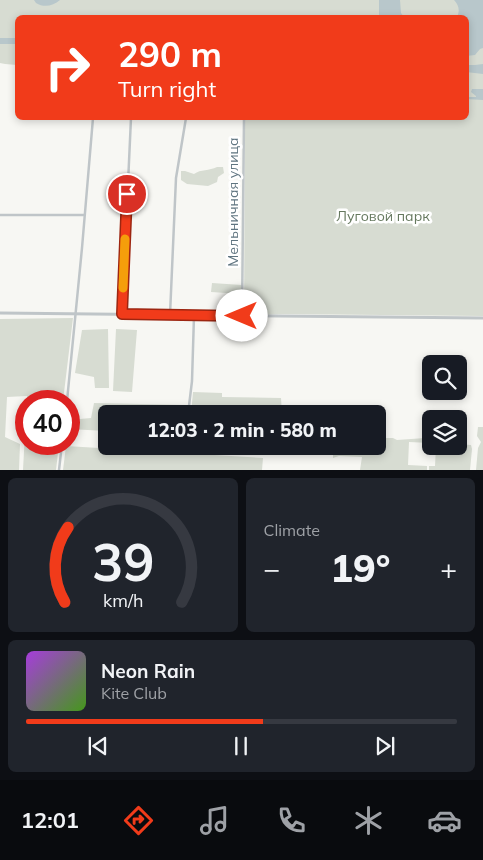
<!DOCTYPE html>
<meta charset="utf-8">
<style>
body{margin:0;font-family:Mulish,sans-serif;background:#20242c;color:#f1f3f6;height:100vh;display:flex;flex-direction:column;font-size:19px;white-space:nowrap}
*{box-sizing:border-box;margin:0}
p{font-size:16px;color:#9ea1a6}
.icon{flex:none;width:28px;height:28px;fill:none;stroke:currentColor;stroke-width:2;stroke-linecap:round;stroke-linejoin:round}
.map{position:relative;height:470px;overflow:hidden}
.details{display:flex;flex-direction:column;gap:8px;padding:8px;background:#0d0f14;flex:1}
.details>*{flex:none}
.hud{position:absolute;left:15px;top:15px;width:454px;height:105px;border-radius:8px;box-shadow:0 2px 8px #0003;background:#f13b1a;color:#fff;overflow:hidden}
.buttons{position:absolute;left:422px;top:355px;display:grid;gap:10px}
.buttons a{display:grid;place-items:center;width:45px;height:45px;border-radius:8px;background:#171b24;box-shadow:0 2px 8px #0003;font-size:25px}
.speed{position:absolute;left:15px;top:390px;display:flex;gap:10px;font-size:25px;font-weight:700;text-align:center}
.speed>*{display:grid;place-content:center;width:65px;height:65px;border-radius:50%;background:#171b24;box-shadow:0 2px 8px #0003;line-height:1}
.speed .limit{border:8px solid #d22;background:#fff;color:#111}
.pin{position:absolute;display:grid;place-items:center;width:42px;height:42px;color:#fff;margin:-21px;border:2px solid #fff;border-radius:50%;box-shadow:0 1px 5px #0007}
.me{position:absolute;width:55px;margin:-28px;rotate:270deg;stroke-linejoin:round;filter:drop-shadow(0 0 4px #0008)}
.turn{display:flex;align-items:center;gap:18px;height:105px;padding:0 20px;font-size:22px}
.turn .icon{width:65px;height:65px;stroke-width:2.5}
.turn b{display:block;font-size:35px;line-height:42px}
.big{font-size:38px;font-weight:800;line-height:1.1}
.details .widget{flex:1;display:flex;flex-direction:column;justify-content:center;gap:8px;min-width:0;padding:0 18px;border-radius:8px;background:#20242c}
.details .dial{align-items:center;gap:0}
.dial svg{height:130px;overflow:visible;fill:none;stroke:#363941;stroke-width:7;stroke-linecap:round;text-anchor:middle}
.dial text{fill:#f1f3f6;stroke:none}
.song{display:flex;align-items:center;gap:15px}
.cover{width:60px;height:60px;border-radius:8px;background:linear-gradient(135deg,hsl(280 70% 55%),hsl(100 70% 35%))}
.played{height:5px;border-radius:2px;background:linear-gradient(90deg,#f13b1a 55%,#363941 55%)}
.keys{display:flex;justify-content:space-around;direction:ltr}
.heat{display:flex;justify-content:space-between;align-items:center;font-size:28px;direction:ltr}
.details .tiles{flex:1;display:grid;gap:8px;grid-template-columns:1fr 1fr}
.widget:last-child{grid-column:span 2}
.trip{position:absolute;left:98px;top:405px;width:288px;height:50px;border-radius:8px;background:#171b24;box-shadow:0 2px 8px #0003;font-weight:800;line-height:50px;text-align:center}
.tab-bar{display:flex;height:80px;justify-content:space-around;align-items:center;background:#090b0e;color:#9ea1a6}
.tab-bar .icon{width:35px;height:35px}
.tab-bar .on{color:#f13b1a}
.tab-bar b{font-size:22px;color:#f1f3f6}
.map>svg:first-child{display:block}
</style>
<div class="map">
<svg width="483" height="470" viewBox="0 0 483 470">
<rect width="100%" height="100%" fill="#f7f7f3"/>
<path fill="#d7dcd2" d="M0,0H483V316L283,314L244,315L245,118H466V18H18L17,65L5,64L0,63Z
M217,167H223L224,173L218,177L217,182L208,186L187,184L181,180V171H185L194,174C201,169 209,171 217,167Z
M212,283L242,285L241,294L211,292Z
M73,318L63,401H27V396L7,397L5,437L20,444L19,470H0V319Z
M108,329L109,388H95L94,377L75,373L82,330Z
M116,329L137,330L132,392L113,391Z
M193,392L222,393V397L281,398L282,414H191Z
M94,403L188,405L187,414H106V431L69,429V420L91,418Z
M26,414V444H59L56,470H23Z
M478,427H483V470H476L478,448L481,442L477,436Z
M376,438H393L397,440L425,438L428,440L430,443L409,442L408,465L427,466V470H360L362,457L339,456L333,458V454L340,446H376Z
M459,444L471,445L472,449L470,470H429V466H435L436,446H459Z
M66,446L263,458L262,470H63Z"/>
<path fill="#b8c7cb" d="M34,0H60C53,6 44,8 36,3Z
M379,0H400L401,13L404,17H379Z
M454,0H483V48L480,49L475,55L466,56V18L457,17C460,11 459,5 454,0Z
M0,38H17V44H0Z
M483,64V74L466,72V65H475Z
M472,89H483V100L466,99V97H476V96L471,92Z"/>
<g fill="none" stroke-linecap="round" stroke-linejoin="round">
<path stroke="#bfc5c8" stroke-width="2.5" d="M0,215H84
M122,315L131,118
M170,315L176,178L186,118
M242,316L244,118
M67,401L82,248L93,118
M188,414L192,381L194,316
M123,447L124,446
M59,470L62,444"/>
<path stroke="#bfc5c8" stroke-width="3" d="M0,313L483,318"/>
</g>
<g fill="none" stroke-linecap="round" stroke-linejoin="round">
<g stroke="#9d2611" stroke-width="12">
<path id="route" d="M127,194L122,314L242,316"/>
</g>
<use href="#route" stroke="#f13b1a" stroke-width="9"/>
<path stroke="#f59e0b" stroke-width="9" d="M123,288L125,239"/>
</g>
<g text-anchor="middle" dominant-baseline="central" stroke-width="5" stroke-linejoin="round" paint-order="stroke">
<g font-size="14" fill="#607581" stroke="#fff">
<text transform="translate(233 202) rotate(-90)">Мельничная улица</text>
</g>
<g font-size="14" fill="#66795f" stroke="#fff">
<text x="383" y="216">Луговой парк</text>
</g>
</g>
</svg>
<div class="buttons">
<a><svg class="icon" aria-label="search" viewBox="0 0 24 24"><circle cx="10" cy="10" r="6"/><path d="M15 15l6 6"/></svg></a>
<a><svg class="icon" aria-label="layers" viewBox="0 0 24 24"><path d="M12 4l9 5-9 5-9-5zM3 14l9 5 9-5"/></svg></a>
</div>
<div class="speed"><div class="limit">40</div></div>
<div class="pin" style="left:127px;top:194px;background:#d93025"><svg class="icon" aria-label="arrive" viewBox="0 0 24 24"><path d="M6 21V4h12l-3 4 3 4H6"/></svg></div>
<svg class="me" style="left:242px;top:316px" viewBox="-20 -20 40 40"><circle r="19" fill="#fff"/><path d="M0-13L10 11 0 6-10 11z" fill="#f13b1a"/></svg>
<div class="trip">12:03 · 2 min · 580 m</div>
<div class="hud">
<div class="turn"><svg class="icon" aria-label="right" viewBox="0 0 24 24"><path d="M7 20v-9h11M14 6l5 5-5 5"/></svg><div><b>290 m</b>Turn right</div></div>
</div>
</div>
<section class="details">
<div class="tiles">
<div class="widget dial"><svg viewBox="0 0 100 80">
<path d="M14 69A42 42 0 1 1 86 69"/>
<path d="M14 69A42 42 0 0 1 16 23" stroke="#f13b1a"/>
<text x="50" y="56" font-size="32" font-weight="700">39</text>
<text x="50" y="72" font-size="11">km/h</text>
</svg></div>
<div class="widget"><p>Climate</p>
<div class="heat"><a>−</a><b class="big">19°</b><a>+</a></div>
</div>
<div class="widget">
<div class="song"><i class="cover"></i><div><b>Neon Rain</b><p>Kite Club</p></div></div>
<div class="played"></div>
<div class="keys"><svg class="icon" aria-label="previous" viewBox="0 0 24 24"><path d="M18 5L8 12l10 7zM5 5v14"/></svg><svg class="icon" aria-label="pause" viewBox="0 0 24 24"><path d="M8 5v14M16 5v14"/></svg><svg class="icon" aria-label="next" viewBox="0 0 24 24"><path d="M6 5l10 7-10 7zM19 5v14"/></svg></div>
</div>
</div>
</section>
<nav class="tab-bar">
<b>12:01</b>
<svg class="icon on" aria-label="directions" viewBox="0 0 24 24"><path d="M12 3l9 9-9 9-9-9zM9 14v-3h6M13 9l2 2-2 2"/></svg>
<svg class="icon" aria-label="music" viewBox="0 0 24 24"><path d="M9 18V5l10-2v13"/><circle cx="6" cy="18" r="3"/><circle cx="16" cy="16" r="3"/></svg>
<svg class="icon" aria-label="phone" viewBox="0 0 24 24"><path d="M5 4h4l2 5-3 2q2 4 5 5l2-3 5 2v4C11 20 4 13 5 4z"/></svg>
<svg class="icon" aria-label="climate" viewBox="0 0 24 24"><path d="M12 3v18M4 7l16 10M4 17L20 7"/></svg>
<svg class="icon" aria-label="car" viewBox="0 0 24 24"><path d="M5 17H2v-5l4-1 3-4h7l3 4 3 1v5h-3M9 17h6M6 11h13"/><circle cx="7" cy="17" r="2"/><circle cx="17" cy="17" r="2"/></svg>
</nav>
